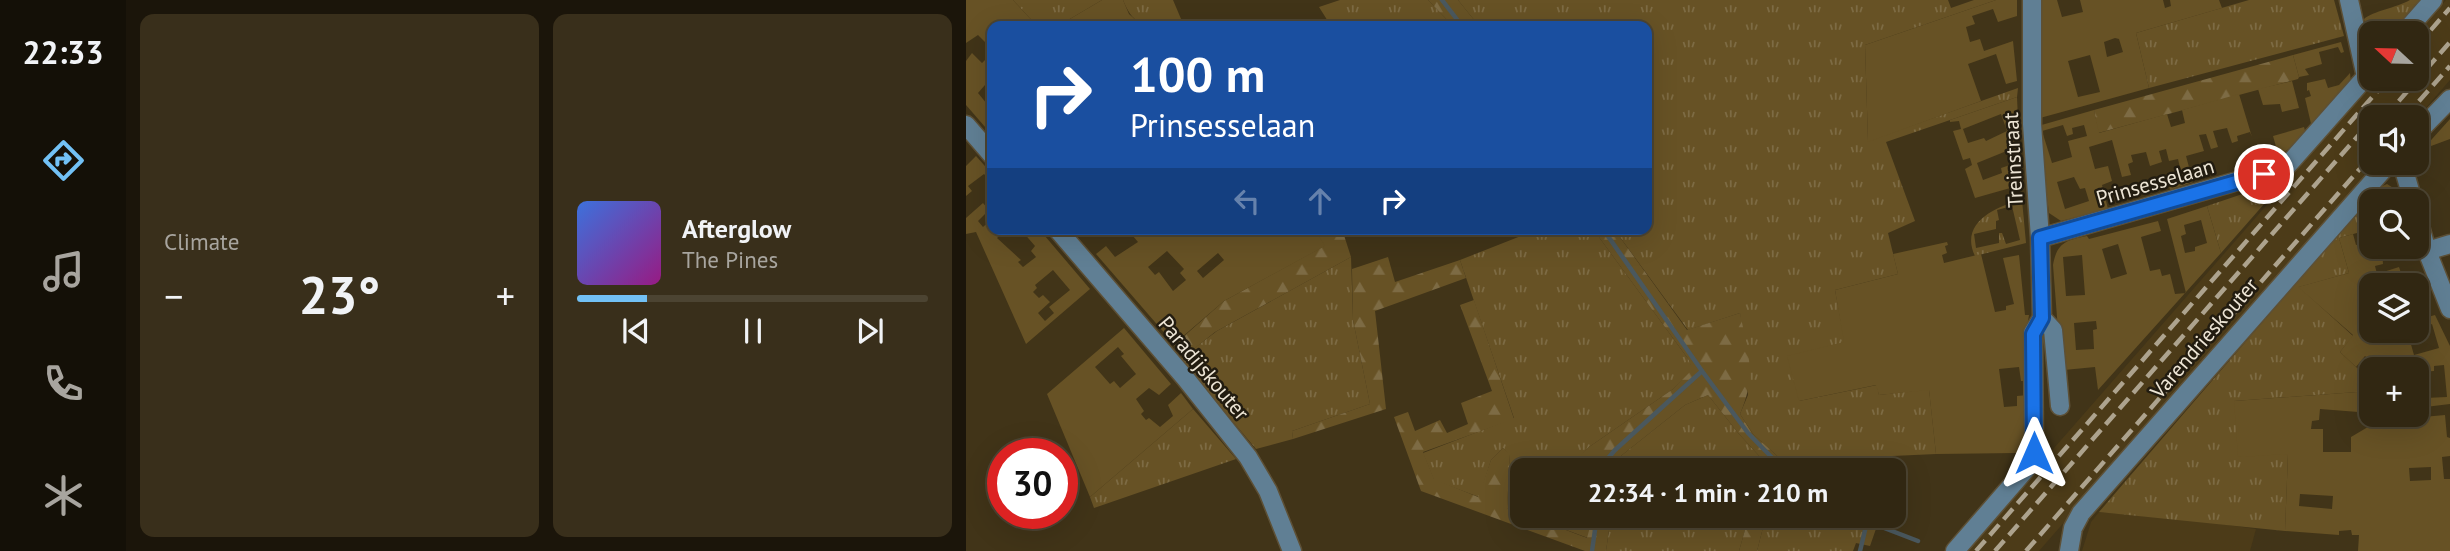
<!DOCTYPE html>
<meta charset="utf-8">
<style>
body{margin:0;font-family:"PT Sans",sans-serif;background:#392f1b;color:#f1f3f6;height:100vh;display:flex;flex-direction:column;font-size:26px;white-space:nowrap}
*{box-sizing:border-box;margin:0}
p{font-size:23px;color:#a8a59f}
.icon{flex:none;width:38px;height:38px;fill:none;stroke:currentColor;stroke-width:2;stroke-linecap:round;stroke-linejoin:round}
.map{position:relative;flex:1;overflow:hidden}
.side{display:flex;flex-direction:column;gap:14px;padding:14px;background:#1b150a;width:840px}
.side>*{flex:none}
.guide{position:absolute;left:21px;top:21px;width:665px;height:214px;border-radius:14px;box-shadow:0 7px 28px #0002,0 0 0 2px #4c4432;background:#1a4fa0;color:#fff;overflow:hidden}
.needle{width:46px;rotate:292deg}
.tools{position:absolute;left:1393px;top:21px;display:grid;gap:14px}
.tools a{display:grid;place-items:center;width:70px;height:70px;border-radius:14px;background:#312712;box-shadow:0 7px 28px #0002,0 0 0 2px #4c4432;font-size:35px}
.speed{position:absolute;left:21px;top:438px;display:flex;gap:14px;font-size:35px;font-weight:700;text-align:center}
.speed>*{display:grid;place-content:center;width:91px;height:91px;border-radius:50%;background:#312712;box-shadow:0 7px 28px #0002,0 0 0 2px #4c4432;line-height:1}
.speed .limit{border:10px solid #d22;background:#fff;color:#111}
.pin{position:absolute;display:grid;place-items:center;width:60px;height:60px;color:#fff;margin:-30px;border:4px solid #fff;border-radius:50%;box-shadow:0 2px 7px #0007}
.me{position:absolute;width:77px;margin:-38px;rotate:0deg;stroke-linejoin:round;filter:drop-shadow(0 0 5px #0008)}
.turn{display:flex;align-items:center;gap:24px;height:147px;padding:0 28px;font-size:32px}
.turn .icon{width:91px;height:91px;stroke-width:2.5}
.turn b{display:block;font-size:49px;line-height:60px}
.lanes{display:flex;align-items:center;height:66px;padding:0 28px;background:#0003;justify-content:center;gap:35px;direction:ltr}
.lanes .off{opacity:.35}
.big{font-size:52px;font-weight:800;line-height:1.1}
.side .card{flex:1;display:flex;flex-direction:column;justify-content:center;gap:10px;min-width:0;padding:0 24px;border-radius:14px;background:#392f1b}
.song{display:flex;align-items:center;gap:21px}
.cover{width:84px;height:84px;border-radius:10px;background:linear-gradient(135deg,hsl(220 70% 55%),hsl(310 70% 35%))}
.played{height:7px;border-radius:4px;background:linear-gradient(90deg,#72c1f5 20%,#4c4432 20%)}
.keys{display:flex;justify-content:space-around;direction:ltr}
.heat{display:flex;justify-content:space-between;align-items:center;font-size:38px;direction:ltr}
.side .tiles{flex:1;display:grid;gap:14px;grid-template-columns:repeat(2,1fr)}
.trip{position:absolute;left:544px;top:458px;width:396px;height:70px;border-radius:14px;background:#312712;box-shadow:0 7px 28px #0002,0 0 0 2px #4c4432;font-weight:800;line-height:70px;text-align:center}
main{display:flex;flex:1;min-height:0}
.tabs{display:flex;flex-direction:column;width:126px;justify-content:space-around;align-items:center;background:#141007;color:#a8a59f}
.tabs .icon{width:49px;height:49px}
.tabs .selected{color:#72c1f5}
.tabs b{font-size:32px;color:#f1f3f6}
.map>svg:first-child{display:block}
</style>
<main>
<nav class="tabs">
<b>22:33</b>
<svg class="icon selected" aria-label="directions" viewBox="0 0 24 24"><path d="M12 3l9 9-9 9-9-9zM9 14v-3h6M13 9l2 2-2 2"/></svg>
<svg class="icon" aria-label="music" viewBox="0 0 24 24"><path d="M9 18V5l10-2v13"/><circle cx="6" cy="18" r="3"/><circle cx="16" cy="16" r="3"/></svg>
<svg class="icon" aria-label="phone" viewBox="0 0 24 24"><path d="M5 4h4l2 5-3 2q2 4 5 5l2-3 5 2v4C11 20 4 13 5 4z"/></svg>
<svg class="icon" aria-label="climate" viewBox="0 0 24 24"><path d="M12 3v18M4 7l16 10M4 17L20 7"/></svg>
</nav>
<section class="side">
<div class="tiles">
<div class="card"><p>Climate</p>
<div class="heat"><a>−</a><b class="big">23°</b><a>+</a></div>
</div>
<div class="card">
<div class="song"><i class="cover"></i><div><b>Afterglow</b><p>The Pines</p></div></div>
<div class="played"></div>
<div class="keys"><svg class="icon" aria-label="previous" viewBox="0 0 24 24"><path d="M18 5L8 12l10 7zM5 5v14"/></svg><svg class="icon" aria-label="pause" viewBox="0 0 24 24"><path d="M8 5v14M16 5v14"/></svg><svg class="icon" aria-label="next" viewBox="0 0 24 24"><path d="M6 5l10 7-10 7zM19 5v14"/></svg></div>
</div>
</div>
</section>
<div class="map">
<svg width="1484" height="551" viewBox="0 0 1484 551">
<defs>
<pattern id="grass-tufts" width="24" height="20" patternUnits="userSpaceOnUse" patternTransform="scale(1.75)"><rect width="24" height="20" fill="#675225"/><path d="M3 7l-1-3M5 7V3M7 7l1-3M15 17l-1-3M17 17v-4M19 17l1-3" fill="none" stroke="#7d6b44"/></pattern>
<pattern id="forest-firs" width="22" height="20" patternUnits="userSpaceOnUse" patternTransform="scale(1.75)"><rect width="22" height="20" fill="#675225"/><path d="M5 1l3.5 6h-7zM16 11l3.5 6h-7z" fill="#7d6b44"/></pattern>
</defs>
<rect width="100%" height="100%" fill="#413418"/>
<path fill="#4c3b18" d="M1480,0H1484V80L1451,118L1405,117V163H1412L1073,551H998L1411,79H1451V33Z
M1133,512L1242,522L1290,529L1284,551H1116L1125,522Z"/>
<path fill="url(#grass-tufts)" fill-rule="evenodd" d="M47,0H136L92,26H71Z
M157,0H207L218,26C187,26 170,33 157,0Z
M374,0H462L487,26H365L353,7Z
M492,0H982L985,8L1008,0H1030L899,45L902,141L1052,88L1051,97L920,142L949,221L922,233L932,274L869,290L879,342L833,401L911,385L913,395L963,389L970,454L926,456L821,465L787,434L774,414L782,395L774,313L722,330L648,229H681V26H513Z
M1283,0H1368L1378,36L1183,88L1170,33Z
M1444,0H1459L1431,33H1405V49L1398,19C1407,11 1430,8 1444,0Z
M1327,171L1255,253L1241,206L1306,184Z
M1421,184L1432,191L1435,201H1405V229L1373,238L1383,273L1333,287L1387,336L1374,352L1405,381V391L1268,401L1322,454L1319,531L1133,512L1412,188Z
M1056,200L1060,243L1009,256C993,223 1030,206 1056,200ZM1046,206L1054,240L1040,244L1036,233H1033V243L1010,248L1008,234L1030,229V221L1033,220L1031,210Z
M573,229H627L723,360L727,370L707,389L623,447L612,458L623,471H556V514L541,508L544,455L537,448L525,460L513,497L468,480L457,453L548,418L494,260Z
M385,257L387,320L404,404L326,431L327,439L290,449L214,359L251,331Z
M742,395L773,434L807,471H649L646,463L719,405Z
M227,409L270,459L128,508L124,497Z
M563,516H627L622,538Z
M645,516H783L773,551H640Z
M800,516H887L912,523L904,546L890,543L887,551H791Z"/>
<path fill="url(#forest-firs)" d="M462,0H492L513,26H487Z
M1327,55L1333,77L1332,79L1132,133L1128,110Z
M349,229H376L385,257L249,332L219,356L208,345L258,301L358,246Z
M627,229H648L721,330L774,313C782,353 791,375 774,414L787,434L821,465L926,456L929,463L928,477V471H807L773,434L742,395L719,405L646,463L649,471H623L612,457L623,447L707,389L726,370L723,360Z
M422,257L429,282L494,260L500,278L409,311L420,409L327,439L326,431L404,404L387,320L386,269Z
M508,300L548,419L457,452L468,479L512,497L525,460L537,448L544,454L541,508L556,514V516H563L621,538L627,516H645L640,551H619L455,491L428,417L442,412L449,431L474,420L481,433L502,424L495,403L526,391L494,305Z
M783,516H800L791,551H773Z"/>
<path fill="#675225" fill-rule="evenodd" d="M0,0H47L71,26H26V49L12,35L0,43Z
M136,0H157L163,14L172,22L164,26H92Z
M1030,0H1051V16L1032,22L1027,9L1006,16L1009,24L1000,27L1004,42L1014,39L1018,51L1047,41L1051,81L1040,84L1030,54L1002,64L1015,101L902,142L899,45Z
M1076,0H1091L1096,17L1117,12L1114,0H1197L1199,8L1205,6L1204,0H1253L1256,8L1170,33L1183,88L1074,118ZM1149,38L1153,39L1157,52L1141,57L1138,42ZM1124,55L1134,92L1112,97L1102,61Z
M1375,42L1378,52L1375,53L1372,47L1353,52L1356,64L1339,69L1343,75L1333,77L1327,55Z
M6,53L16,63L26,53V77L12,93L26,110V135L0,105V61Z
M1384,73L1385,82L1346,128L1339,98L1345,96L1343,90L1341,91V83L1359,79L1362,88L1373,85Z
M1326,81L1333,108L1316,112L1314,104L1297,105L1292,89Z
M1273,94L1286,137L1284,132L1271,136L1272,141L1266,143L1261,128L1247,131L1252,147L1245,149L1240,134L1233,135L1238,151L1220,156L1227,182L1204,190L1202,181L1216,177L1212,159L1203,161L1200,149L1193,151L1196,162L1184,166L1180,152L1165,155L1167,162L1162,164L1165,175L1156,177L1146,140L1123,147L1129,169L1142,166L1146,181L1136,185L1142,209L1095,221L1083,213L1072,126L1128,110L1133,133L1201,114L1205,127L1219,123L1216,110ZM1097,125L1101,136L1107,134L1106,128L1118,125L1121,136L1102,141L1106,157L1086,163L1076,131ZM1108,177L1114,189L1119,188L1123,201L1099,209L1091,182Z
M1051,97L1055,185L1009,198L999,169L1006,165L1004,158L997,160L987,131L995,129L993,121L984,122V120ZM1035,114L1041,131L1020,141L1018,138L1002,143L997,129ZM1043,150L1044,165L1035,168L1036,173L1017,180L1011,163Z
M1484,119V139L1457,149Z
M1338,127L1340,134L1313,157L1307,136Z
M10,156L26,174V182L18,174L2,186L6,191L0,196V166Z
M17,203L23,210L12,221L17,227L26,219V229H40L31,238L55,260L52,262L57,267L70,257L65,251L69,246L56,231L73,229L124,289L60,344L10,232L0,234V218ZM87,270L104,290L83,307L88,313L79,321L72,313L84,302L77,295L73,298L67,292L71,288L69,285Z
M1241,206L1255,253L1132,390L1129,367L1098,370L1096,382L1087,265C1091,242 1101,240 1121,236L1123,239L1192,221L1195,231L1175,237L1184,271L1194,269L1196,276L1204,274L1209,294L1220,293L1201,219ZM1235,220L1241,243L1229,247V251L1219,253L1215,236L1220,234L1218,225ZM1152,244L1161,274L1145,279L1136,249ZM1116,255L1119,295L1100,296L1097,257ZM1130,321L1131,329L1127,330L1128,349L1110,350L1108,323Z
M161,229H314L317,232L320,229H349L359,246L258,301L208,344L130,254L140,246L149,257L172,242ZM201,251L218,269L214,273L220,280L207,291L193,272L189,275L182,267ZM252,253L258,260L237,278L231,271Z
M1387,234L1390,245L1405,241V247H1416L1417,264L1409,266L1411,274L1433,267L1435,273H1441L1443,279L1436,281L1437,285H1405V311L1403,312L1405,322L1399,324L1402,333L1451,331V320L1469,315L1484,346V404L1451,408V396L1458,395L1459,398L1481,397L1478,365L1468,366V371L1451,372V369H1407L1410,366L1399,356L1390,367L1374,352L1387,335L1332,287L1383,273L1373,238ZM1466,324L1473,348L1448,355L1442,334Z
M981,242L982,245L979,246L981,253L976,255L978,263L1015,254L1029,312L1040,310V306L1048,304L1037,258L1053,255L1059,315H1063L1061,327L1064,381H1055L1053,367L1033,369L1038,407L1051,406V396L1062,395V444L1051,453L970,454L963,390L913,395L910,385L833,401L821,356L878,342L869,290L932,274L927,254Z
M158,328L205,384L193,395L183,388L170,399L178,411L175,414L180,420L183,418L194,427L207,416L202,405L215,393L227,409L124,497L81,394ZM152,347L158,354L155,356L170,374L154,388L148,381L144,384L129,367Z
M1405,391V413L1354,409L1353,420L1346,421L1345,429H1357V452H1385V437L1412,421L1479,415L1481,437L1484,438V456L1476,457L1478,479H1484V551H1392L1393,535H1386L1385,530L1373,531V535L1319,531L1322,454L1272,457L1268,401ZM1465,467V480L1444,481L1443,468ZM1334,494L1367,496L1366,509L1333,506Z"/>
<g fill="none" stroke-linecap="round" stroke-linejoin="round">
<path stroke="#4a585e" stroke-width="4.5" d="M476,0L496,26
M637,229L736,371L649,450L638,463L637,471
M736,371L782,433L819,471
M887,516L952,541
M626,551L631,516
M894,551L901,522"/>
<g stroke="#5d5036" stroke-width="21">
<path id="minor" d="M1383,0L1400,77
M1438,33L1467,0
M0,125L26,155
M1451,133L1484,99
M1436,163L1447,201
M1451,216L1461,251L1484,309
M91,229L220,379L282,457L302,491L326,551
M1074,238L1320,167L1405,71
M1461,251L1484,244
M1076,318L1087,330L1094,406
M989,551L1060,469L1068,453L1067,333L1076,318L1074,238L1066,124V0
M1103,551L1107,528L1115,513L1423,163"/>
</g>
<use href="#minor" stroke="#607f94" stroke-width="18"/>
<path stroke="#ada38e" stroke-width="4.5" stroke-dasharray="14 7" stroke-linecap="butt" d="M1451,46L1484,8
M1419,117L1484,42
M1439,117L1484,66
M1010,551L1422,79
M1029,551L1405,121
M1060,551L1405,156"/>
</g>
<g fill="none" stroke-linecap="round" stroke-linejoin="round">
<g stroke="#114b97" stroke-width="18">
<path id="route" d="M1068,453L1067,334L1076,318L1074,238L1298,174"/>
</g>
<use href="#route" stroke="#1a73e8" stroke-width="12"/>
</g>
<g text-anchor="middle" dominant-baseline="central" stroke-width="5" stroke-linejoin="round" paint-order="stroke">
<g font-size="21" fill="#ede5d5" stroke="#221c10">
<text transform="translate(1047 160) rotate(-93)">Treinstraat</text>
<text transform="translate(1189 182) rotate(-16)">Prinsesselaan</text>
<text transform="translate(1238 338) rotate(-49)">Varendrieskouter</text>
<text transform="translate(238 368) rotate(50)">Paradijskouter</text>
</g>
</g>
</svg>
<div class="tools">
<a><svg class="needle" viewBox="-14 -14 28 28"><path d="M0-13l5 13h-10z" fill="#e53935"/><path d="M0 13l5-13h-10z" fill="#a8a59f"/></svg></a>
<a><svg class="icon" aria-label="sound" viewBox="0 0 24 24"><path d="M4 9h4l5-4v14l-5-4H4zM17 9q2 3 0 6"/></svg></a>
<a><svg class="icon" aria-label="search" viewBox="0 0 24 24"><circle cx="10" cy="10" r="6"/><path d="M15 15l6 6"/></svg></a>
<a><svg class="icon" aria-label="layers" viewBox="0 0 24 24"><path d="M12 4l9 5-9 5-9-5zM3 14l9 5 9-5"/></svg></a>
<a>+</a>
</div>
<div class="speed"><div class="limit">30</div></div>
<div class="pin" style="left:1298px;top:174px;background:#d93025"><svg class="icon" aria-label="arrive" viewBox="0 0 24 24"><path d="M6 21V4h12l-3 4 3 4H6"/></svg></div>
<svg class="me" style="left:1068px;top:453px" viewBox="-20 -20 40 40"><path d="M0-17L14 15 0 8-14 15z" fill="#1a73e8" stroke="#fff" stroke-width="4"/></svg>
<div class="trip">22:34 · 1 min · 210 m</div>
<div class="guide">
<div class="turn"><svg class="icon" aria-label="right" viewBox="0 0 24 24"><path d="M7 20v-9h11M14 6l5 5-5 5"/></svg><div><b>100 m</b>Prinsesselaan</div></div>
<div class="lanes"><svg class="icon off" aria-label="left" viewBox="0 0 24 24"><path d="M17 20v-9H6M10 6l-5 5 5 5"/></svg><svg class="icon off" aria-label="ahead" viewBox="0 0 24 24"><path d="M12 20V5M6 11l6-6 6 6"/></svg><svg class="icon" aria-label="right" viewBox="0 0 24 24"><path d="M7 20v-9h11M14 6l5 5-5 5"/></svg></div>
</div>
</div>
</main>
